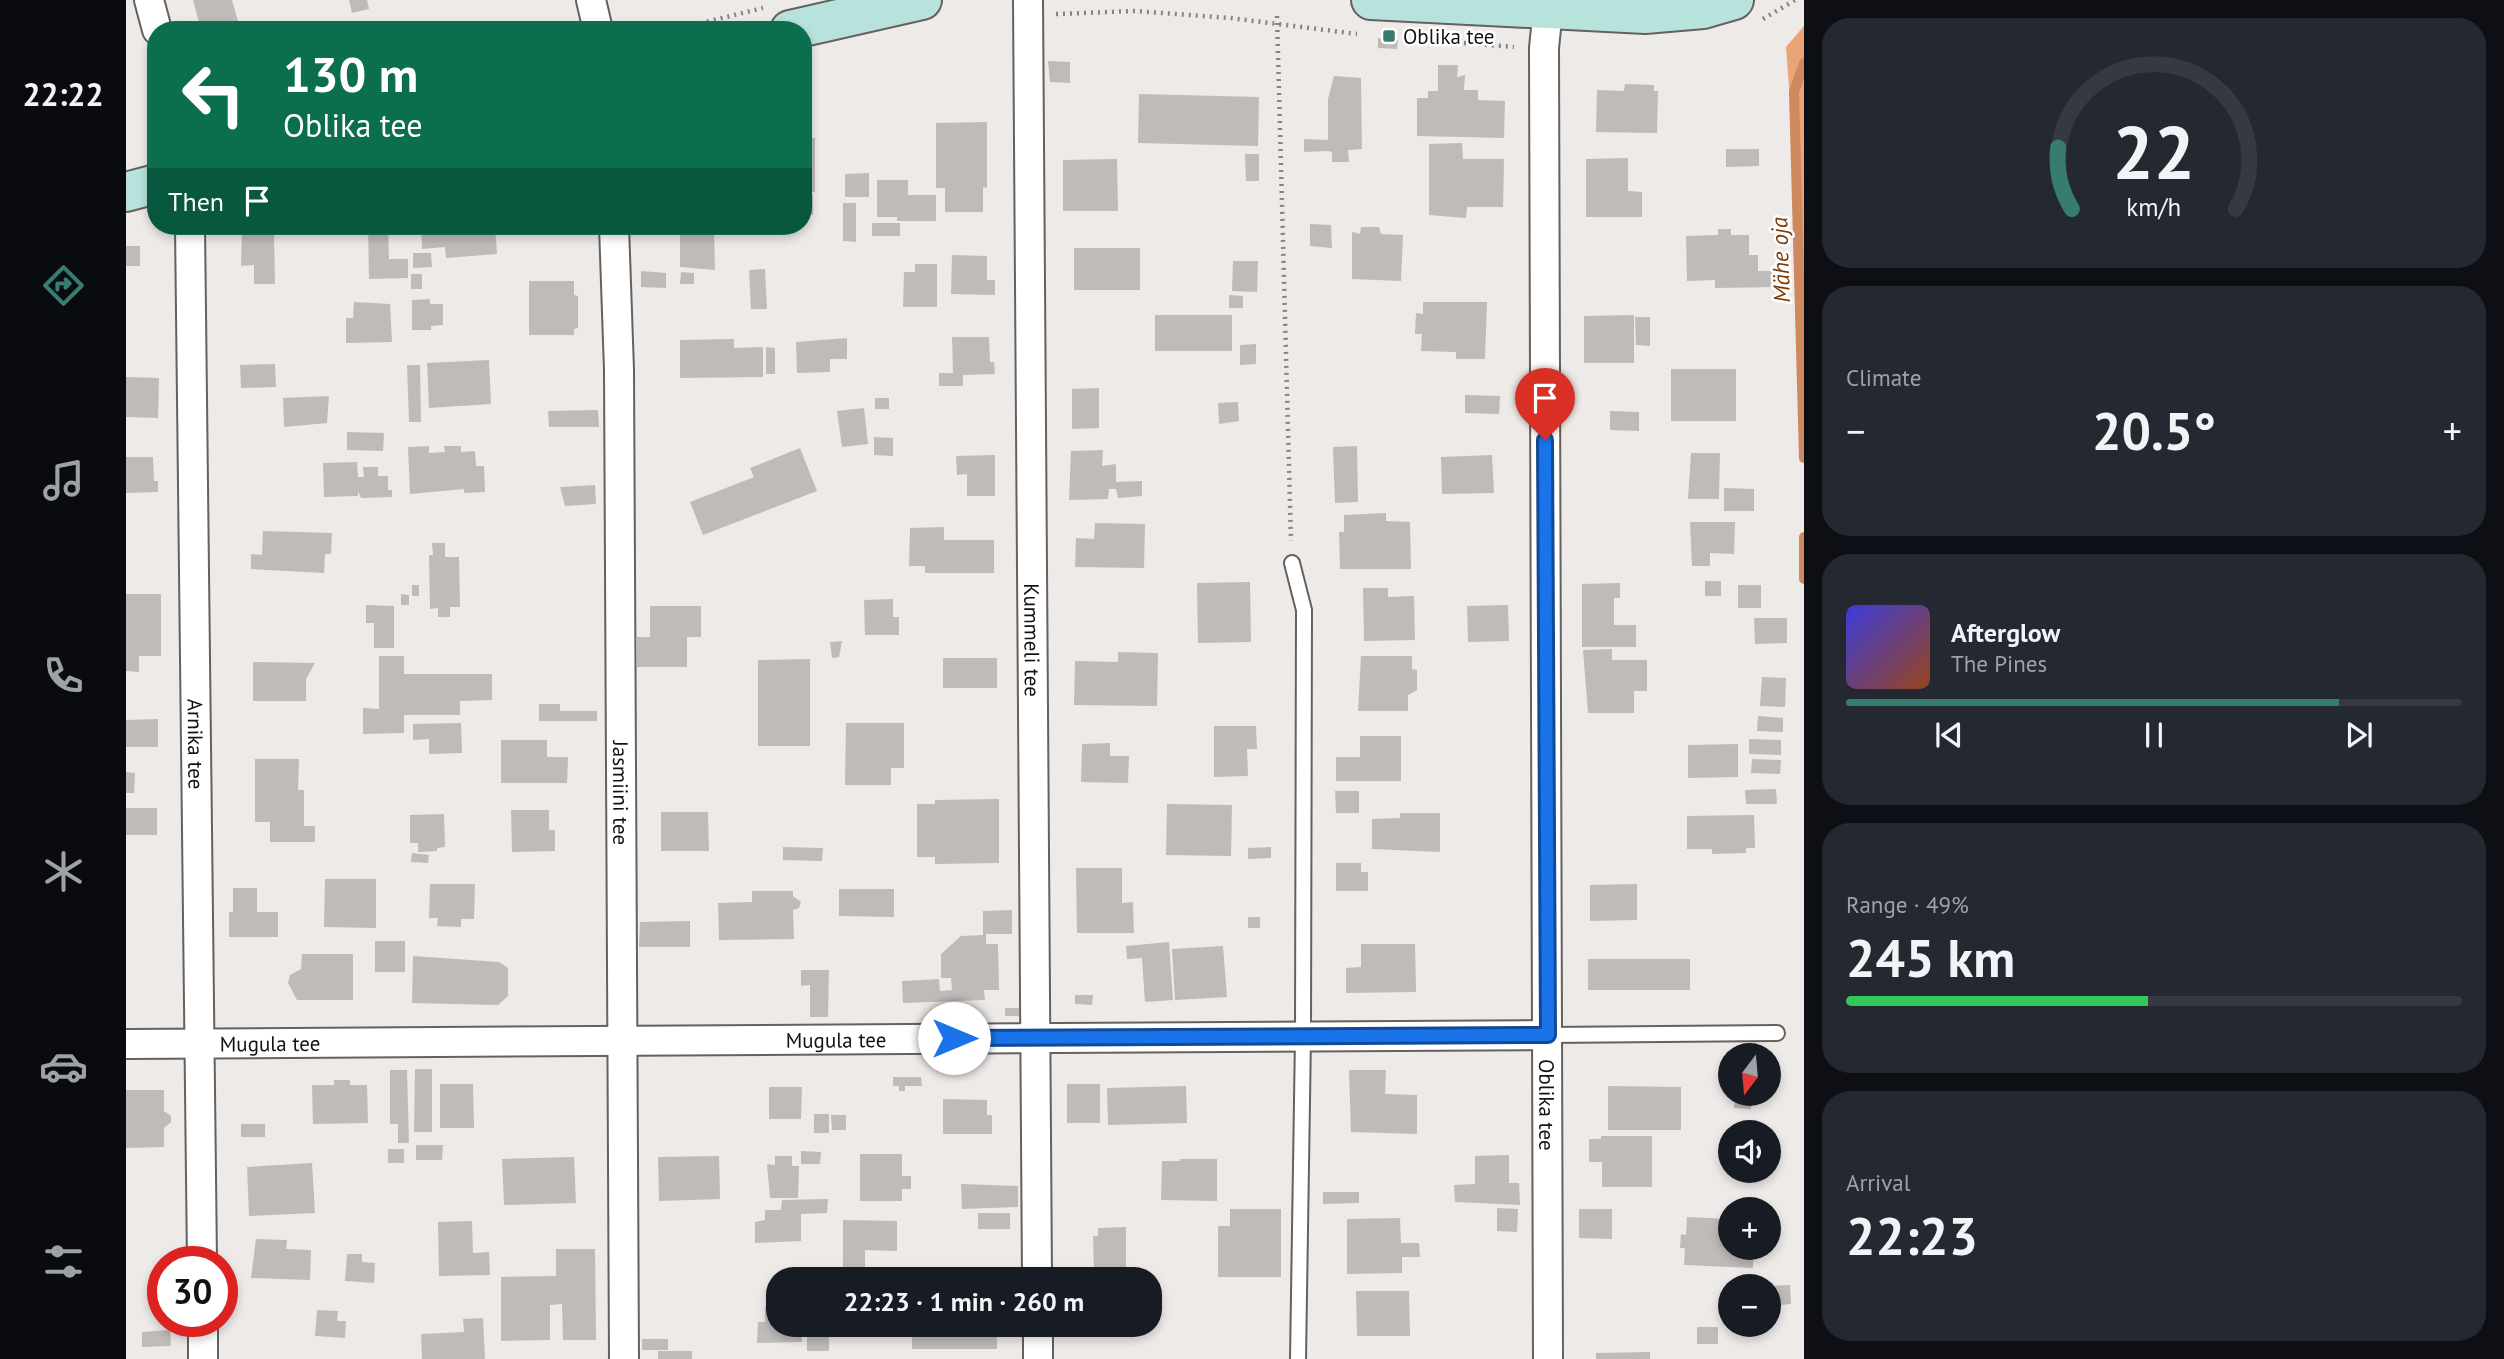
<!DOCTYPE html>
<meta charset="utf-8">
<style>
body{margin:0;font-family:"PT Sans",sans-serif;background:#242831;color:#f1f3f6;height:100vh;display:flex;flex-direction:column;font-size:26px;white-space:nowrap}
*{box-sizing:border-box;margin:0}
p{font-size:23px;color:#9ea1a6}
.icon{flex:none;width:38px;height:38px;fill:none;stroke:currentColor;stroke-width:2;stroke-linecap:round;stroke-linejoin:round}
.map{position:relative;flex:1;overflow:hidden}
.drawer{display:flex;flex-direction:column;gap:18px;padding:18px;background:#0d0f14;width:700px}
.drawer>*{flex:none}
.hud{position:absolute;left:21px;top:21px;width:665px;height:214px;border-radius:28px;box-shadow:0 4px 10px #0003;background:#0b6e4f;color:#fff;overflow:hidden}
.needle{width:46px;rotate:196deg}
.fabs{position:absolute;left:1592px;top:1043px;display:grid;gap:14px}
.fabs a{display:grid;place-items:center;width:63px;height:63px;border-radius:50%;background:#171b24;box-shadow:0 4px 10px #0003;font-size:35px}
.speed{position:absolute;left:21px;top:1246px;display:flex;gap:14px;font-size:35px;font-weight:700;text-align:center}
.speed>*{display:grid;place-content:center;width:91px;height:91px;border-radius:50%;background:#171b24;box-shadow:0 4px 10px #0003;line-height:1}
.speed .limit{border:10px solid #d22;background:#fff;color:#111}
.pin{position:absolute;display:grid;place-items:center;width:60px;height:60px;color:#fff;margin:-72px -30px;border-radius:50% 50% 50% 0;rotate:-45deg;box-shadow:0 0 7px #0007}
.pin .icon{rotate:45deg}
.me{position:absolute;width:77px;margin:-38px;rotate:90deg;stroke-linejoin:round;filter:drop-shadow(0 0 5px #0008)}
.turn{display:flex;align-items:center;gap:24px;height:147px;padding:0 21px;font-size:32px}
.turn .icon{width:91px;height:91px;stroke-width:2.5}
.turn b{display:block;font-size:49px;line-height:60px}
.then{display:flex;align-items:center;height:66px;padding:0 21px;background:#0003;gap:14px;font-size:26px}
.big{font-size:52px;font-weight:700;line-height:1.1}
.drawer .tile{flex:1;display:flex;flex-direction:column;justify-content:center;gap:10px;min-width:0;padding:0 24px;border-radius:28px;background:#242831}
.drawer .dial{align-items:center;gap:0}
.dial svg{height:182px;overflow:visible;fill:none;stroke:#363941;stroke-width:7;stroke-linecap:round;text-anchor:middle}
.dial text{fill:#f1f3f6;stroke:none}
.song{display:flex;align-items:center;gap:21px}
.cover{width:84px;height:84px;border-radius:10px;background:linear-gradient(135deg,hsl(240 70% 55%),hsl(20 70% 35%))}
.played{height:7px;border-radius:4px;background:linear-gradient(90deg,#377c71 80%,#363941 80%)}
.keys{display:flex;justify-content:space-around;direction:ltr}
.heat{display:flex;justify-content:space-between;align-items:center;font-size:38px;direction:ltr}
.charge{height:10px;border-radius:5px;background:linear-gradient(90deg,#34c759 49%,#363941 0)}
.trip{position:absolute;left:640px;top:1267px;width:396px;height:70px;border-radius:28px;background:#171b24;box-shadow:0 4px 10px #0003;font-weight:700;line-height:70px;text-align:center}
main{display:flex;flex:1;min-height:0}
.dock{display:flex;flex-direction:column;width:126px;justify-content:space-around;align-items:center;background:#090b0e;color:#9ea1a6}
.dock .icon{width:49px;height:49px}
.dock .current{color:#377c71}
.dock b{font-size:32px;color:#f1f3f6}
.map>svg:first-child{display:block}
</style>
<main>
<nav class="dock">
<b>22:22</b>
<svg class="icon current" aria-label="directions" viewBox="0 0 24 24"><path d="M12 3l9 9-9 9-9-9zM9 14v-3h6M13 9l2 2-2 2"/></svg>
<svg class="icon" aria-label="music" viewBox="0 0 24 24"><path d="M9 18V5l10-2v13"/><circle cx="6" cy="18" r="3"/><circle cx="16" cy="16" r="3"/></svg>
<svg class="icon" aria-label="phone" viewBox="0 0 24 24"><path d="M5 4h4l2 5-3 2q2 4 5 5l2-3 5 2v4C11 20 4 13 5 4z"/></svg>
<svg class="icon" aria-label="climate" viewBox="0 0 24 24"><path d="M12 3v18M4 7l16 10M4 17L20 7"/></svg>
<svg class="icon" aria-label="car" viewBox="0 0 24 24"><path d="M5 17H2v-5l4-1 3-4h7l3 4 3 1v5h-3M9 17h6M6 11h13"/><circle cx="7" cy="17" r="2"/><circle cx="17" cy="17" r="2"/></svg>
<svg class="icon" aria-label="filters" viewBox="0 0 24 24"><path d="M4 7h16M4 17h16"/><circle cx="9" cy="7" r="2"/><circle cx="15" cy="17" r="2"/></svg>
</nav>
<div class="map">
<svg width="1678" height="1359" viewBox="0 0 1678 1359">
<rect width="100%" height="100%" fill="#eeeae8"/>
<path fill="#eba378" d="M1678,26V281L1660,47Z"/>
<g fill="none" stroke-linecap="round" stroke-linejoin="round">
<path stroke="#ce895e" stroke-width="10" d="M1678,63L1668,92L1678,458
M1678,537V579"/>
</g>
<path fill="#bebbb9" d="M67,0H106L112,21L75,30Z
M223,0H241L243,9L226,13Z
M1252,38L1272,40L1271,49L1252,48Z
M922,61L944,62V83L924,82Z
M1312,65H1332L1331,77L1339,75L1338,90H1352V100L1379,101L1378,138L1291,136V98H1302V91H1312Z
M1208,76L1235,78L1236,149L1222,150L1223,162H1206V152L1202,151L1178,152V139L1202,140V99Z
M1499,84L1528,85V91H1532L1531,133L1470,132L1471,90L1498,91Z
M1013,94L1133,97L1132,146L1012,143Z
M861,122V188L857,187V212H819V188H810V123Z
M677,138H689V192H677Z
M1336,143L1337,159H1378L1377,207H1341L1340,218L1303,215V144Z
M1600,149H1633V166L1600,167Z
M1119,154H1133V181H1120Z
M1502,158V191L1516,192V217H1460V159Z
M991,159L992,211H937V160Z
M743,173V197H719V174Z
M751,180H782V195H810V221H771V217H751Z
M677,195H687V215H677Z
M717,203H730V242L717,241Z
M746,223H774V236H746Z
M1184,224L1205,225L1206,248L1184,246Z
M295,226H369L371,254L320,258L319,247L296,249Z
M419,226H451V231H442V235H419Z
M242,227H262L263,259H282V278L243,279Z
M1235,227H1253L1255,234L1277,235L1275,281L1226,279V232L1234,234Z
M1592,229H1605V235H1623V255H1632V271H1658L1657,287L1589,288V280L1561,281L1560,236L1592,235Z
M554,230H588L589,270L554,267Z
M116,232L148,233L149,284H128V265L115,266Z
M0,246H14V266H0Z
M948,248H1014V290H948Z
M287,253H305L306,267L287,268Z
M826,255L861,256V280H869V295L825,294Z
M1107,261H1132L1131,292L1106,291Z
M789,264H811V307H777L778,272H789Z
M639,269L641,309H625L623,270Z
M515,271L540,273V288L515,287Z
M555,272L568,273V284H554Z
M285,274H296V289H285Z
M403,281H448V295L452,296V328L448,329V335H403Z
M1103,295L1117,296V308H1103Z
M304,299V304H317V325L305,326V330H286V300Z
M228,302L264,304L266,342L220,343V318H227Z
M1297,302H1361L1359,359H1330V352L1295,351L1296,334H1289L1290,313L1297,314Z
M1029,315H1106V351H1029Z
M1508,315V363H1458V316Z
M1509,317H1524V346L1510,345Z
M826,337H863L864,362H868L869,374L837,375V386H813V373H827Z
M721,338V359H704V372L671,373L670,342Z
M608,339V348L637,347V377L554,378V340Z
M1130,344V364L1114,365V345Z
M640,347L649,348V374H640Z
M363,360L365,404L303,408L301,363Z
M149,364L150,387L115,388L114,365Z
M281,365H294L295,422H283Z
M1545,369H1610V421H1545Z
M0,377L33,378L32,418L0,417Z
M973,388V428L946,429V389Z
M1339,395L1374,396L1373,414L1339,413Z
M203,396L201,423L158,427L157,398Z
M749,398H763V409H749Z
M1112,402L1113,421L1093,424L1092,403Z
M738,408L742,444L716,447L711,411Z
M472,410L473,427H423L422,411Z
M1484,411L1513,412V431L1484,430Z
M221,432L258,433L257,451L221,450Z
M748,437L767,438V456L748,455Z
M303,446V453L319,452L318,446H335V452L349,451L350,466H358L359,492L338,493V489L284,494L282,447Z
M1231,446L1232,502L1209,503L1207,447Z
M674,448L691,491L577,535L564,502L628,477L624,468Z
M977,450L976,466L990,464V482L1016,481V496L992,498L990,489H983L982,499L943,500L945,451Z
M1565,453H1594L1593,499H1562Z
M869,455V496H841V474L831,475L830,456Z
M1366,455L1368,493L1316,494L1315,457Z
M0,457H27L28,481H32V492L0,493Z
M231,462L232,477H238L237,467H252V476H262V490H266V497L235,498L232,491V496L198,497L197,463Z
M469,485L470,504L439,506L434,487Z
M1598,488L1628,489V511H1598Z
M1260,513V521L1284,522L1285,569H1214L1213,532H1218V515Z
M1564,522H1609L1608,554L1584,553V566H1566Z
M969,523L1019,524L1018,568L949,567L950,538L968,539Z
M818,527V540H868V573H799V566H783L784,528Z
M137,531L206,533L205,554H199L198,573L125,569V554L136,555Z
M306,543H319V557H333L334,607H324V617H312V608L304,609L303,555H307Z
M1579,581H1595V596H1579Z
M1124,582L1125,642L1072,643L1071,583Z
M1494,583V598H1488V625H1510V647H1456V584Z
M286,585H293V596H286Z
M1612,585H1635V608H1612Z
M1237,588H1262V597L1288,596L1289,640L1238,641Z
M0,594H35V656H13V672L0,671Z
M275,594L283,595V605H275Z
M767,599V617H773V635H739L738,600Z
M240,605L268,606V648H248V623H240Z
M1382,605L1383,641L1342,642L1341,606Z
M524,606H575V637H561V667H511V637H524Z
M1628,618H1661V643L1629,644Z
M716,641L713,657L706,658L704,642Z
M1486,649V660H1521V691H1508V713H1462L1457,650Z
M992,652L1032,653L1031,706L948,705L949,661L992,662Z
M253,656H278V674H366V700L334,701V715H278V733L237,734V708L253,709Z
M1235,656H1286V669L1291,670V690L1282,695V711H1232Z
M817,658H871V688H817Z
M684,659V746H632V660Z
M127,662L189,663L180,679V701H127Z
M1636,677L1660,678L1659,707L1634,706Z
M413,704H434V711H471V721H413Z
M1632,716L1657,718V732L1631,731Z
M32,719V747H0V720Z
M335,723L336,753L303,754V739L287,740V724Z
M720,723H778V768H765V785H719Z
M1088,726H1130L1131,749H1121L1122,776L1088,777Z
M1234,736H1275V781H1210V757H1234Z
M1623,739L1655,740V755L1623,754Z
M375,740H421V757H442L441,783H375Z
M984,743V756H1003L1002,783L955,782L956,744Z
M1612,744V777L1562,778V745Z
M129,759H173L172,790H178V826H189V842H144V822H129Z
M1626,759L1655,760L1654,774L1625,773Z
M0,772L9,773L8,793H0Z
M1650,789L1651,804H1620L1619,790Z
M1209,791H1233V813H1210Z
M873,799V863L809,864V857H791V804H809V800Z
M1041,804L1106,805L1105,856L1040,855Z
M0,808H31V835H0Z
M385,810H423V830H429V851L386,852Z
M535,812H582L583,851H535Z
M1274,813H1314V852L1246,849V819L1274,818Z
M318,814L319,847L311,848V851L292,852V843H284V815Z
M1628,815L1629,848H1620V853L1586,854V849H1561V816Z
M657,847L697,848L696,861L657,860Z
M1145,847V858L1122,859V848Z
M286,853L303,855L302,863L285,862Z
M1210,863H1235V872H1242V891H1210Z
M950,868H996V903L1007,902L1008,933H951Z
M199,879H250V928L198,927Z
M304,884H349L348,919H335V927L311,926L312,918H303Z
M1511,884V920L1464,921V885Z
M107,888H131V912H152V937H103V912H107Z
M713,889H768V917L713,916Z
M626,891H667V896L675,902L673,908L667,910L668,939L593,940L592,903L626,902Z
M886,910V934H860V944H872L873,990H858L859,1000L777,1003L776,981L813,979L814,991L826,990L825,978H815V954L835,936L857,935V911Z
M1122,917H1134V928H1122Z
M564,921V947H513L514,922Z
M249,941H279V972H249Z
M1043,942L1047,1000L1019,1002L1016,958L1001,959L1000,946Z
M1235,944H1289L1290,992L1220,993V968L1235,967Z
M1097,946L1101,997L1049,1000L1046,949Z
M176,954H227V1000H171L162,983L164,975L175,969Z
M287,956L373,962L382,968V996L372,1005L286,1003Z
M1462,959H1564V990H1462Z
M675,970H703L702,1017H684V985L675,986Z
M949,995H967L966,1005L949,1004Z
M879,1008H893V1016H879Z
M289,1069H306V1132H288Z
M264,1070H281L283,1143H272V1124H264Z
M1223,1070H1260L1259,1094L1291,1095V1134L1225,1132Z
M767,1077H795L796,1086H779V1091H773V1086H767Z
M208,1080H224V1085H241L242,1123L187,1124L186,1085H208Z
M314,1084H347L348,1128H314Z
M941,1084H974V1123H941Z
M1060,1086L1061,1123L982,1125L981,1088Z
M1482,1086L1555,1087V1130H1482Z
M643,1087H676L675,1119H643Z
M0,1090H38V1111L45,1116V1122L38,1128V1147L0,1148Z
M1609,1096L1626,1097L1625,1109L1608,1108Z
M817,1099L861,1100V1115H866V1134H817Z
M688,1114H703V1133H688Z
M705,1115H720V1130H706Z
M115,1124H139V1137H115Z
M1475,1136H1526V1187H1476V1162H1463V1139H1475Z
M290,1145H317L316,1160H290Z
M262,1149H278V1163H262Z
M675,1151L695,1152L694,1164H675Z
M734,1154H776V1176H785V1189H776V1201H734Z
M1383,1155V1183H1393L1394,1205L1329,1202L1328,1185L1349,1184V1156Z
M593,1156L594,1199L533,1201L532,1157Z
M649,1156H666V1166H673L672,1198H644L641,1164L649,1165Z
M448,1157L450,1203L378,1205L376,1159Z
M1054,1159H1091V1201L1035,1200L1036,1161H1054Z
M186,1163L189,1213L123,1216L121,1167Z
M835,1184L892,1186V1207L836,1209Z
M1197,1192H1233V1203L1197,1204Z
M702,1199L701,1213L675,1214V1241L629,1243V1222L639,1220V1210H655L656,1200Z
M1371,1208L1392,1209L1391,1232L1371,1231Z
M1104,1209H1155V1277H1092V1226H1104Z
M1453,1209H1486V1239L1453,1238Z
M852,1213H884V1229H852Z
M1561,1217L1605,1219V1248H1628L1627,1268L1558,1265L1559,1248H1554L1555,1234L1560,1235Z
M1274,1218L1275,1243H1293L1294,1257H1276V1273L1221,1274V1219Z
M717,1220L771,1221V1251L739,1250V1274H717Z
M346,1221L347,1253L363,1252L364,1275L313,1276L312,1222Z
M1000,1227V1270H968L967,1236H972V1228Z
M130,1239L161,1240L160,1249L185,1250L184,1280L125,1278Z
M430,1249H469L470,1340H437L436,1304L424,1305V1340L375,1341V1277L430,1276Z
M221,1254H236V1262L249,1263L248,1283L219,1281Z
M1664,1285L1665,1304L1643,1306V1286Z
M1230,1291H1283L1284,1336H1231Z
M639,1307H653V1325H682V1327H675L676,1342L631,1343L632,1322H639Z
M191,1310L212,1311L211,1321H220L219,1338L189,1336Z
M357,1318L359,1359H296L295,1334L338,1332L337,1319Z
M810,1325H871V1349H786V1329H810Z
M1571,1327H1592V1344H1571Z
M44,1330L45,1346L16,1347V1332Z
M681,1337H703V1351H681Z
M516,1339H542V1350H516Z
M532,1351H566V1359H532Z
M1524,1352V1359H1470V1353Z"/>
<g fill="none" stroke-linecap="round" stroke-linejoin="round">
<g stroke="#64615f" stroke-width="18">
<path id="lane" d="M1166,563L1178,610L1177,1036L1172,1359
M1421,1035L1651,1033"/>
</g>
<g stroke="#64615f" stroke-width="32">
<g id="street">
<path d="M23,0L31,30"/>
<path d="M465,0L472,30"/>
<path id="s1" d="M902,0L911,1279"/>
<path id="s2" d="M1422,9L1418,48L1422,1359"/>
<path id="s3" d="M64,226L76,1262"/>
<path id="s4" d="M488,226L493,370L498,1359"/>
<path id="s5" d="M0,1044L1421,1035"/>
<path d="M77,1321V1359"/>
<path d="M912,1325V1359"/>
</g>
</g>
<g stroke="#64615f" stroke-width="42">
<path id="secondary" d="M1245,0L1519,14L1577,9L1608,0
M664,30L796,0
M0,192L30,184"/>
</g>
<path stroke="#868382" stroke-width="4.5" stroke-dasharray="2 5" stroke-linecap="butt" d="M930,14L1009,11L1104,18L1231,34
M1151,16L1165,541
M1637,19L1669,0
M547,30L637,8
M1324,42L1388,47"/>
<use href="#lane" stroke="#fff" stroke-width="14"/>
<use href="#street" stroke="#fff" stroke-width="28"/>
<use href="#secondary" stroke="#b8e2dc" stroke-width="38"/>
</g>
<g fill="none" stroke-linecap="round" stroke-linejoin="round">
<g stroke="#114b97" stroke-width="18">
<path id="route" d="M828,1038L1422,1035L1419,440"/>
</g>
<use href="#route" stroke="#1a73e8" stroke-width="12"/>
</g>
<rect fill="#377c71" stroke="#fff" stroke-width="2.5" x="1256" y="29" width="14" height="14" rx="3.5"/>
<g text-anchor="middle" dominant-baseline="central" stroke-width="5" stroke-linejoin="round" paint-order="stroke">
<g font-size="21" fill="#131211" stroke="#fff" text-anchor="start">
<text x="1277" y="36">Oblika tee</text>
</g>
<g font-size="21" fill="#131211" stroke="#fff">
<text stroke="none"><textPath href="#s1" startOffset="640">Kummeli tee</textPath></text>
<text stroke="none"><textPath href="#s3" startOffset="518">Arnika tee</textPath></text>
<text stroke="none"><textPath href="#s4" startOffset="567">Jasmiini tee</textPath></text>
<text stroke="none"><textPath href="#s5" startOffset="710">Mugula tee</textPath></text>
<text stroke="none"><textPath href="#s5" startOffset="144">Mugula tee</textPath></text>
<text stroke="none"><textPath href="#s2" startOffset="1096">Oblika tee</textPath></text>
</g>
<g font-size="23" font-style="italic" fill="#7c3b07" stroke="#fff">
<text transform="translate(1654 260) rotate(-92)">Mähe oja</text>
</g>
</g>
</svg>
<div class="fabs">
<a><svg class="needle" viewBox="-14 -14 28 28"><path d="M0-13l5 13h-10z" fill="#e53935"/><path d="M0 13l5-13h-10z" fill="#9ea1a6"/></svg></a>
<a><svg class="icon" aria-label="sound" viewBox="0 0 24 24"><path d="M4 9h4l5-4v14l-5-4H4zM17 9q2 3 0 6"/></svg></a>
<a>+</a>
<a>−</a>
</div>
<div class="speed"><div class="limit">30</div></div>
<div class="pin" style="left:1419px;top:440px;background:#d93025"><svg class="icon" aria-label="arrive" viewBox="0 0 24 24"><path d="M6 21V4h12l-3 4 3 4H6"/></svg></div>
<svg class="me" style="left:828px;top:1038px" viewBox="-20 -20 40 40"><circle r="19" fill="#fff"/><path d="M0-13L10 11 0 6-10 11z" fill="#1a73e8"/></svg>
<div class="trip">22:23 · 1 min · 260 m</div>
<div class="hud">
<div class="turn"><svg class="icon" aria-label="left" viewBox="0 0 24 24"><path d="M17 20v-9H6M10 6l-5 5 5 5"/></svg><div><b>130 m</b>Oblika tee</div></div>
<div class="then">Then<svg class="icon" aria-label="arrive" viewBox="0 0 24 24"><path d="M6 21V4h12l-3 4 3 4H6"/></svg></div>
</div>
</div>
<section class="drawer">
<div class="tile dial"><svg viewBox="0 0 100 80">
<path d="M14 69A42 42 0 1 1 86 69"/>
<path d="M14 69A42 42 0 0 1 8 42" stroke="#377c71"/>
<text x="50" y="56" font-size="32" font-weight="700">22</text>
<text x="50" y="72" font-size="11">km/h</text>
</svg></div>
<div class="tile"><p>Climate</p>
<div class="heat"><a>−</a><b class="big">20.5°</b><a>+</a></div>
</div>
<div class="tile">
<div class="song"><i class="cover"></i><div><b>Afterglow</b><p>The Pines</p></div></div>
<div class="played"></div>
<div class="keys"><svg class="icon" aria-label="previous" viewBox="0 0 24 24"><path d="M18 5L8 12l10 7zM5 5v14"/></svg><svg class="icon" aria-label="pause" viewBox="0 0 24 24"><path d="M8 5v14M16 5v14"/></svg><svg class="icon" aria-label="next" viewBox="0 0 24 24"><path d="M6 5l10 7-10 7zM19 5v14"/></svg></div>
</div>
<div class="tile"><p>Range · 49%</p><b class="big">245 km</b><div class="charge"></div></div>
<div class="tile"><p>Arrival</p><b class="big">22:23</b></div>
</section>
</main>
